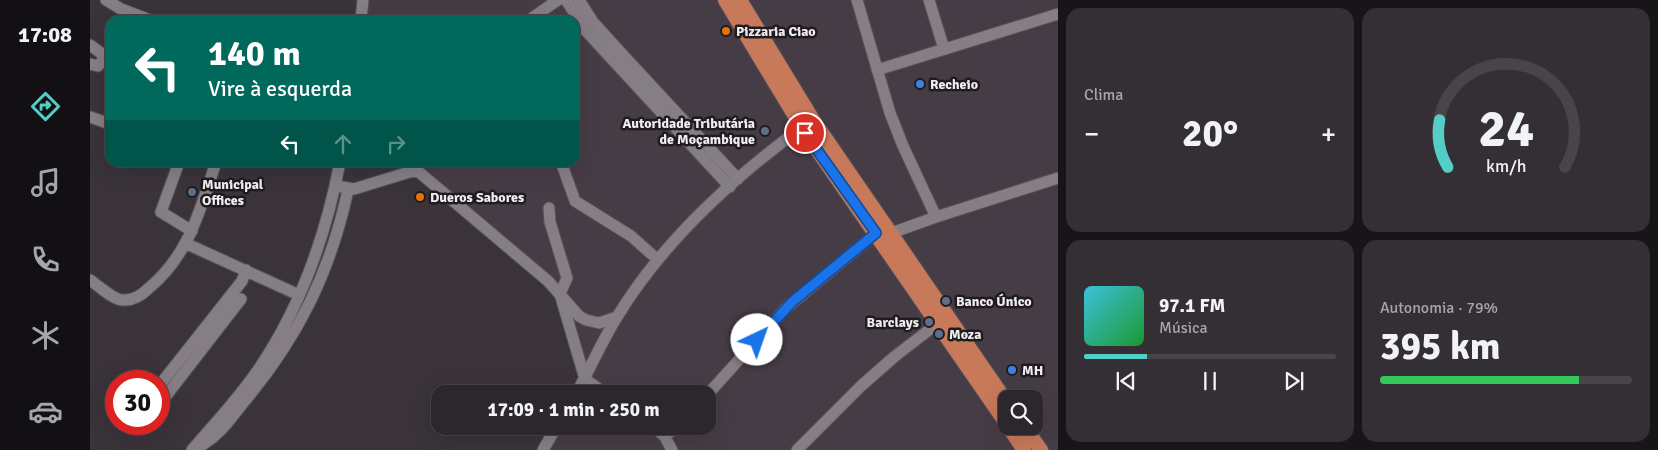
<!DOCTYPE html>
<html lang="pt">
<meta charset="utf-8">
<style>
body{margin:0;font-family:Signika,sans-serif;background:#342f34;color:#f1f3f6;height:100vh;display:flex;flex-direction:column;font-size:19px;white-space:nowrap}
*{box-sizing:border-box;margin:0}
p{font-size:16px;color:#a6a5a9}
.icon{flex:none;width:28px;height:28px;fill:none;stroke:currentColor;stroke-width:2;stroke-linecap:round;stroke-linejoin:round}
.map{position:relative;flex:1;overflow:hidden}
.side{display:flex;flex-direction:column;gap:8px;padding:8px;background:#181518;width:600px}
.side>*{flex:none}
.guide{position:absolute;left:15px;top:15px;width:475px;height:152px;border-radius:15px;box-shadow:0 5px 20px #0002,0 0 0 1px #484448;background:#00695c;color:#fff;overflow:hidden}
.tools{position:absolute;left:908px;top:390px;display:grid;gap:10px}
.tools a{display:grid;place-items:center;width:45px;height:45px;border-radius:10px;background:#2c272c;box-shadow:0 5px 20px #0002,0 0 0 1px #484448;font-size:25px}
.speed{position:absolute;left:15px;top:370px;display:flex;gap:10px;font-size:25px;font-weight:700;text-align:center}
.speed>*{display:grid;place-content:center;width:65px;height:65px;border-radius:50%;background:#2c272c;box-shadow:0 5px 20px #0002,0 0 0 1px #484448;line-height:1}
.speed .limit{border:8px solid #d22;background:#fff;color:#111}
.pin{position:absolute;display:grid;place-items:center;width:42px;height:42px;color:#fff;margin:-21px;border:2px solid #fff;border-radius:50%;box-shadow:0 1px 5px #0007}
.me{position:absolute;width:55px;margin:-28px;rotate:42deg;stroke-linejoin:round;filter:drop-shadow(0 0 4px #0008)}
.turn{display:flex;align-items:center;gap:18px;height:105px;padding:0 20px;font-size:22px}
.turn .icon{width:65px;height:65px;stroke-width:2.5}
.turn b{display:block;font-size:35px;line-height:42px}
.lanes{display:flex;align-items:center;height:48px;padding:0 20px;background:#0003;justify-content:center;gap:25px;direction:ltr}
.lanes .off{opacity:.35}
.big{font-size:38px;font-weight:800;line-height:1.1}
.side .card{flex:1;display:flex;flex-direction:column;justify-content:center;gap:8px;min-width:0;padding:0 18px;border-radius:15px;background:#342f34}
.side .dial{align-items:center;gap:0}
.dial svg{height:130px;overflow:visible;fill:none;stroke:#484448;stroke-width:7;stroke-linecap:round;text-anchor:middle}
.dial text{fill:#f1f3f6;stroke:none}
.song{display:flex;align-items:center;gap:15px}
.cover{width:60px;height:60px;border-radius:8px;background:linear-gradient(135deg,hsl(190 70% 55%),hsl(130 70% 35%))}
.played{height:5px;border-radius:2px;background:linear-gradient(90deg,#54cdc7 25%,#484448 25%)}
.keys{display:flex;justify-content:space-around;direction:ltr}
.heat{display:flex;justify-content:space-between;align-items:center;font-size:28px;direction:ltr}
.charge{height:8px;border-radius:4px;background:linear-gradient(90deg,#34c759 79%,#484448 0)}
.side .tiles{flex:1;display:grid;gap:8px;grid-template-columns:repeat(2,1fr)}
.trip{position:absolute;left:341px;top:385px;width:285px;height:50px;border-radius:15px;background:#2c272c;box-shadow:0 5px 20px #0002,0 0 0 1px #484448;font-weight:800;line-height:50px;text-align:center}
main{display:flex;flex:1;min-height:0}
.menu{display:flex;flex-direction:column;width:90px;justify-content:space-around;align-items:center;background:#121012;color:#a6a5a9}
.menu .icon{width:35px;height:35px}
.menu .on{color:#54cdc7}
.menu b{font-size:22px;color:#f1f3f6}
.map>svg:first-child{display:block}
</style>
<main>
<nav class="menu">
<b>17:08</b>
<svg class="icon on" aria-label="directions" viewBox="0 0 24 24"><path d="M12 3l9 9-9 9-9-9zM9 14v-3h6M13 9l2 2-2 2"/></svg>
<svg class="icon" aria-label="music" viewBox="0 0 24 24"><path d="M9 18V5l10-2v13"/><circle cx="6" cy="18" r="3"/><circle cx="16" cy="16" r="3"/></svg>
<svg class="icon" aria-label="phone" viewBox="0 0 24 24"><path d="M5 4h4l2 5-3 2q2 4 5 5l2-3 5 2v4C11 20 4 13 5 4z"/></svg>
<svg class="icon" aria-label="climate" viewBox="0 0 24 24"><path d="M12 3v18M4 7l16 10M4 17L20 7"/></svg>
<svg class="icon" aria-label="car" viewBox="0 0 24 24"><path d="M5 17H2v-5l4-1 3-4h7l3 4 3 1v5h-3M9 17h6M6 11h13"/><circle cx="7" cy="17" r="2"/><circle cx="17" cy="17" r="2"/></svg>
</nav>
<div class="map">
<svg width="968" height="450" viewBox="0 0 968 450">
<rect width="100%" height="100%" fill="#3a343a"/>
<path fill="#463c46" d="M270,0H968V450H952L935,426H944V399H916L860,318L933,450H450L467,426H618V394H491L500,381L471,293L317,163L485,162V20H269Z"/>
<g fill="none" stroke-linecap="round" stroke-linejoin="round">
<g stroke="#575257" stroke-width="13">
<path id="minor" d="M16,0L31,9L60,20
M476,0L496,31L640,187
M489,0L503,22L533,55L648,179
M767,0L800,113L813,146L846,217
M839,0L854,49
M271,20L273,0
M439,20L468,0
M0,45L11,53L14,59L8,66L0,64
M787,70L968,14
M0,117L20,124
M89,162L71,212L102,231
M317,162L458,281L489,316L496,320L509,323L527,317
M471,162L485,201L541,236L567,259
M252,187L264,189L326,170
M459,208L460,222L477,278L470,294L495,379L516,394
M793,236L846,217L968,178
M97,244L209,295
M0,280C9,286 22,299 32,300C43,301 52,295 59,288C99,255 110,210 126,162
M69,386L152,281L156,270
M486,394C500,369 512,341 527,317C573,241 646,175 718,123
M618,394L695,309L786,233
M69,405L151,299
M563,426L575,437L582,450
M575,437L586,426
M107,448C128,437 139,421 153,403C208,338 240,273 258,190
M102,450C125,423 150,397 170,367C211,306 236,235 250,162
M453,450L467,426
M707,450L771,386L804,357L848,323"/>
</g>
<g stroke="#575257" stroke-width="16">
<path id="major" d="M635,0L712,128L916,423
M650,0L723,120L916,401
M918,426L934,450
M934,426L951,450"/>
</g>
<use href="#minor" stroke="#867e85" stroke-width="11"/>
<use href="#major" stroke="#c8795a" stroke-width="14"/>
</g>
<g fill="none" stroke-linecap="round" stroke-linejoin="round">
<g stroke="#114b97" stroke-width="12">
<path id="route" d="M667,340L702,302L786,233L715,133"/>
</g>
<use href="#route" stroke="#1a73e8" stroke-width="9"/>
</g>
<g fill="#e8710a" stroke="#1f1c1f" stroke-width="2">
<circle cx="636" cy="31" r="5"/>
<circle cx="330" cy="197" r="5"/>
</g>
<g fill="#3f7fe0" stroke="#1f1c1f" stroke-width="2">
<circle cx="830" cy="84" r="5"/>
<circle cx="922" cy="370" r="5"/>
</g>
<g fill="#5c6f8a" stroke="#1f1c1f" stroke-width="2">
<circle cx="675" cy="131" r="5"/>
<circle cx="102" cy="192" r="5"/>
<circle cx="856" cy="301" r="5"/>
<circle cx="839" cy="322" r="5"/>
<circle cx="849" cy="334" r="5"/>
</g>
<g text-anchor="middle" dominant-baseline="central" stroke-width="5" stroke-linejoin="round" paint-order="stroke">
<g font-size="14" font-weight="bold" fill="#f1edf1" stroke="#1f1c1f" text-anchor="start">
<text x="646" y="31">Pizzaria Ciao</text>
<text x="840" y="84">Recheio</text>
<text x="665" y="123" text-anchor="end">Autoridade Tributária<tspan x="665" dy="16">de Moçambique</tspan></text>
<text x="112" y="184">Municipal<tspan x="112" dy="16">Offices</tspan></text>
<text x="340" y="197">Dueros Sabores</text>
<text x="866" y="301">Banco Único</text>
<text x="829" y="322" text-anchor="end">Barclays</text>
<text x="859" y="334">Moza</text>
<text x="932" y="370">MH</text>
</g>
</g>
</svg>
<div class="tools">
<a><svg class="icon" aria-label="search" viewBox="0 0 24 24"><circle cx="10" cy="10" r="6"/><path d="M15 15l6 6"/></svg></a>
</div>
<div class="speed"><div class="limit">30</div></div>
<div class="pin" style="left:715px;top:133px;background:#d93025"><svg class="icon" aria-label="arrive" viewBox="0 0 24 24"><path d="M6 21V4h12l-3 4 3 4H6"/></svg></div>
<svg class="me" style="left:667px;top:340px" viewBox="-20 -20 40 40"><circle r="19" fill="#fff"/><path d="M0-13L10 11 0 6-10 11z" fill="#1a73e8"/></svg>
<div class="trip">17:09 · 1 min · 250 m</div>
<div class="guide">
<div class="turn"><svg class="icon" aria-label="left" viewBox="0 0 24 24"><path d="M17 20v-9H6M10 6l-5 5 5 5"/></svg><div><b>140 m</b>Vire à esquerda</div></div>
<div class="lanes"><svg class="icon" aria-label="left" viewBox="0 0 24 24"><path d="M17 20v-9H6M10 6l-5 5 5 5"/></svg><svg class="icon off" aria-label="ahead" viewBox="0 0 24 24"><path d="M12 20V5M6 11l6-6 6 6"/></svg><svg class="icon off" aria-label="right" viewBox="0 0 24 24"><path d="M7 20v-9h11M14 6l5 5-5 5"/></svg></div>
</div>
</div>
<section class="side">
<div class="tiles">
<div class="card"><p>Clima</p>
<div class="heat"><a>−</a><b class="big">20°</b><a>+</a></div>
</div>
<div class="card dial"><svg viewBox="0 0 100 80">
<path d="M14 69A42 42 0 1 1 86 69"/>
<path d="M14 69A42 42 0 0 1 9 40" stroke="#54cdc7"/>
<text x="50" y="56" font-size="32" font-weight="700">24</text>
<text x="50" y="72" font-size="11">km/h</text>
</svg></div>
<div class="card">
<div class="song"><i class="cover"></i><div><b>97.1 FM</b><p>Música</p></div></div>
<div class="played"></div>
<div class="keys"><svg class="icon" aria-label="previous" viewBox="0 0 24 24"><path d="M18 5L8 12l10 7zM5 5v14"/></svg><svg class="icon" aria-label="pause" viewBox="0 0 24 24"><path d="M8 5v14M16 5v14"/></svg><svg class="icon" aria-label="next" viewBox="0 0 24 24"><path d="M6 5l10 7-10 7zM19 5v14"/></svg></div>
</div>
<div class="card"><p>Autonomia · 79%</p><b class="big">395 km</b><div class="charge"></div></div>
</div>
</section>
</main>
